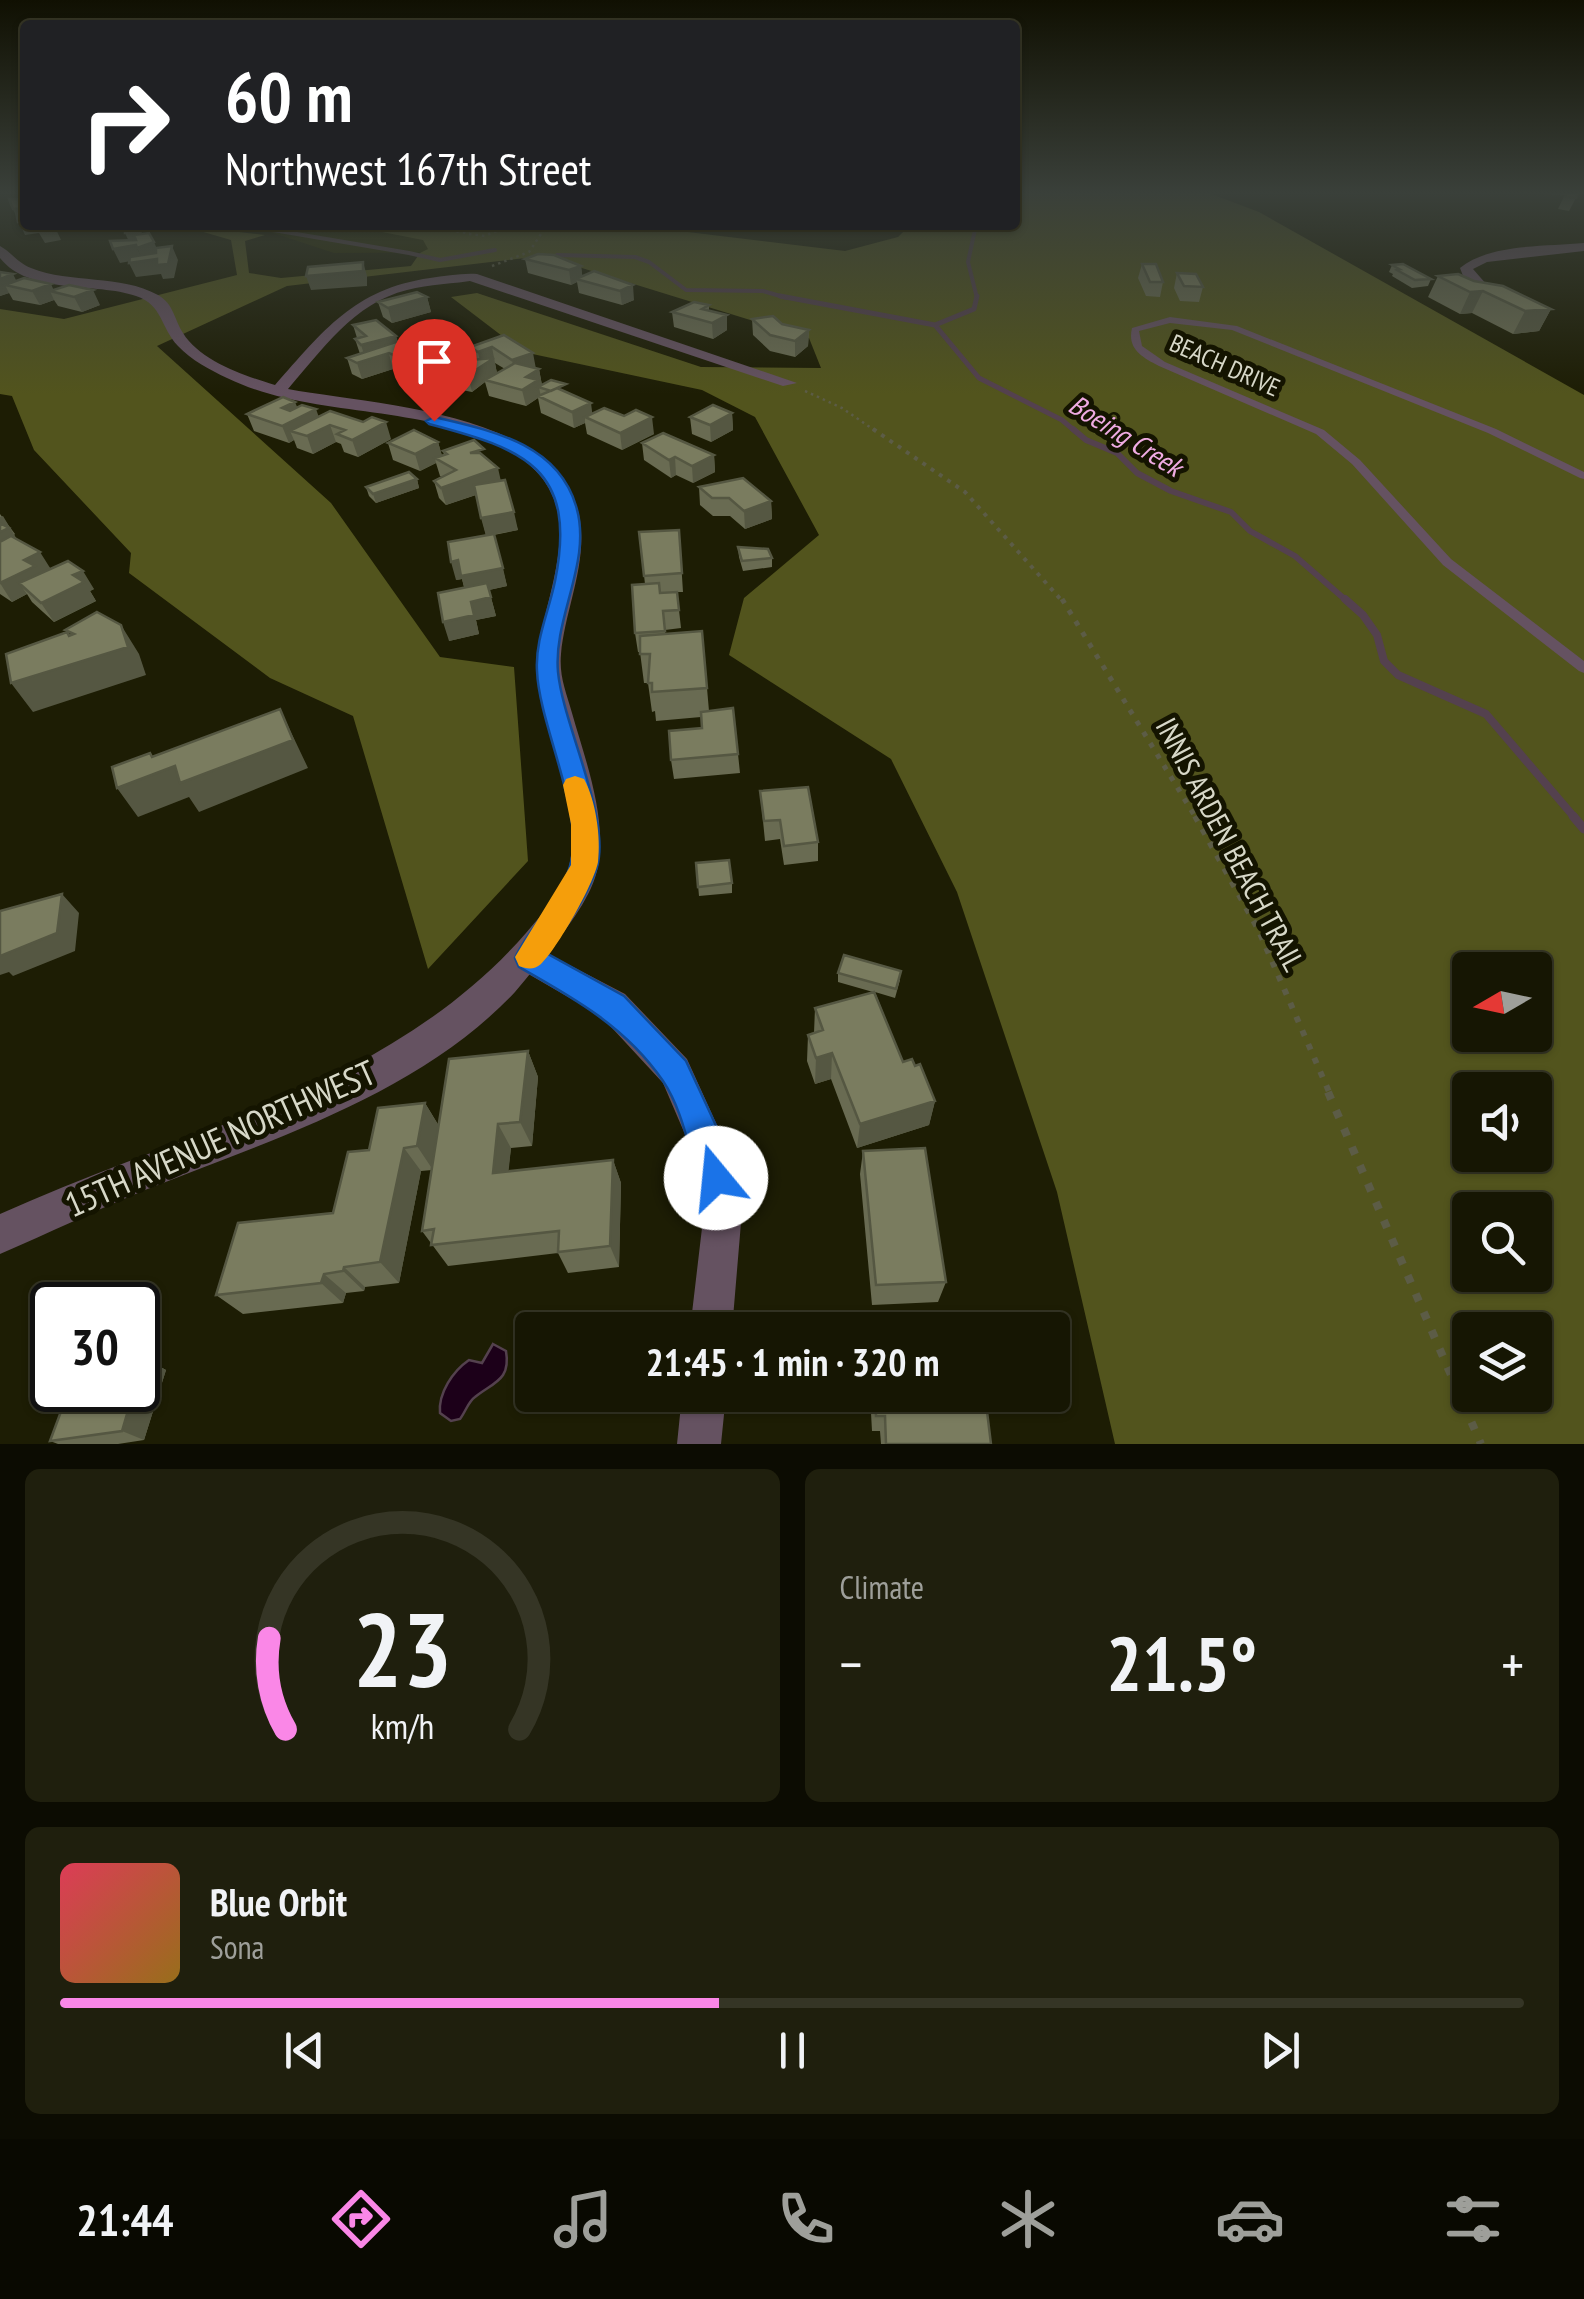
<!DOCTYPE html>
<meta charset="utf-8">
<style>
body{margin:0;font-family:"PT Sans Narrow",sans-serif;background:#1f1f0d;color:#f1f3f6;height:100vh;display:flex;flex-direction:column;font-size:38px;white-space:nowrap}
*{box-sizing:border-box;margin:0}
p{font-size:32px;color:#9e9f9a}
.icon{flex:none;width:55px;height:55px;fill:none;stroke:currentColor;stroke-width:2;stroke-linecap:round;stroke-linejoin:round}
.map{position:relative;height:1444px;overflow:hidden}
.drawer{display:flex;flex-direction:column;gap:25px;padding:25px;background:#0c0c02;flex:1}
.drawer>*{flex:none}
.banner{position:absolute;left:20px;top:20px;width:1000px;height:210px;border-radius:10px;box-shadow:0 2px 8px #0004,0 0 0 2px #353525;background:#202124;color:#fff;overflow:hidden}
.needle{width:65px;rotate:261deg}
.buttons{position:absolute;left:1452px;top:952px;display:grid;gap:20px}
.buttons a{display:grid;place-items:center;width:100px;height:100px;border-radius:10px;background:#161603;box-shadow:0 2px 8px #0004,0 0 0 2px #353525;font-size:50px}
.speed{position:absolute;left:30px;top:1282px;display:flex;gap:20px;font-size:50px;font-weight:700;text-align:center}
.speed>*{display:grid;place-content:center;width:130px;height:130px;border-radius:50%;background:#161603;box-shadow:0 2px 8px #0004,0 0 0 2px #353525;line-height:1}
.speed .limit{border:5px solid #111;border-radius:15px;background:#fff;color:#111}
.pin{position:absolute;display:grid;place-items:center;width:85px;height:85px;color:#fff;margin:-102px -42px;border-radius:50% 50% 50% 0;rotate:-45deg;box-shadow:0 0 10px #0007}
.pin .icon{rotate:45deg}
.me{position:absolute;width:110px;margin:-55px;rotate:343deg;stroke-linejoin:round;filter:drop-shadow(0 0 8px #0008)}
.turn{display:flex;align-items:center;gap:35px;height:210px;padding:0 40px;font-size:45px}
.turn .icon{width:130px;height:130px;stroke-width:2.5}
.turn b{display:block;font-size:70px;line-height:85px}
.big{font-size:75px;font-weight:700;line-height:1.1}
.drawer .widget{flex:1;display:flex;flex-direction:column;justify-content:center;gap:15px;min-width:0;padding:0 35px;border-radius:15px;background:#1f1f0d}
.drawer .dial{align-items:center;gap:0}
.dial svg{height:260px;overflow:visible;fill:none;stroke:#353525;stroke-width:7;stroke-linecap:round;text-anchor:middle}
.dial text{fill:#f1f3f6;stroke:none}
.song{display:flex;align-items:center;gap:30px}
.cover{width:120px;height:120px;border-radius:15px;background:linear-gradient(135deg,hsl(350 70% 55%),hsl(40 70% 35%))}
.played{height:10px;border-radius:5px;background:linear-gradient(90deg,#fa87e7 45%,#353525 45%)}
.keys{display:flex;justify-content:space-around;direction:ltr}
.heat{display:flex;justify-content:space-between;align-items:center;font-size:55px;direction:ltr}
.drawer .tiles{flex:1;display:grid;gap:25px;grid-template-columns:1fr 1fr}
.widget:last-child{grid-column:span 2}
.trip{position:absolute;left:515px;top:1312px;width:555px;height:100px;border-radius:10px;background:#161603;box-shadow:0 2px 8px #0004,0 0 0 2px #353525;font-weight:700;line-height:100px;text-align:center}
.dock{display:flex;height:160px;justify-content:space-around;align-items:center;background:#090901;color:#9e9f9a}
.dock .icon{width:70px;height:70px}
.dock .on{color:#fa87e7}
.dock b{font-size:45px;color:#f1f3f6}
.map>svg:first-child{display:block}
</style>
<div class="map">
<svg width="1584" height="1444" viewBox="0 0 1584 1444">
<rect width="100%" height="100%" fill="#1d1d04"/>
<path fill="#2a2b01" d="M249,225H534L510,252L334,253Z"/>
<path fill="#52541d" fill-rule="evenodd" d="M1015,192H1206L1259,212L1584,395V1444H1115L1057,1192L957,892L891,759L729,655L744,598L819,535L755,417L702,390L523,352L451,297L477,293L701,367L821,368L809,338L543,256L287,286L157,346L331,503L440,657L514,667L528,861L428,969L353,716L270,678L129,573L131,553L34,450L12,396L0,394V309L64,319L237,275L231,240L179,225L265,235L245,241L249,273L281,278L411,266L420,253L428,249L423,240L382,232V227L320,225H503L519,230L520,225H630L845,251L898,237L910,225H1015ZM1470,970H1535V1035H1470ZM1470,1090H1535V1155H1470ZM1470,1210H1535V1275H1470ZM1470,1330H1535V1395H1470Z"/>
<path fill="#1c0019" stroke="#54414e" stroke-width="2.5" d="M493,1344L506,1351C511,1380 494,1382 475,1397C468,1402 466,1411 460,1419L451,1421L440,1413C438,1393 453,1371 469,1360L482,1363Z"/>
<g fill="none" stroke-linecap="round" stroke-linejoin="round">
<path stroke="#54414e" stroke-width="4" d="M244,225L409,253L440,260L495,250
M976,225L968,262L977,298
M557,255L635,257L649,262L686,290L763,291L787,298"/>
<path stroke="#54414e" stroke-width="5" d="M780,296L935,325L979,378L1062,420L1076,432
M935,325L974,309L977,296"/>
<path stroke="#54414e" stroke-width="6" d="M1073,429L1086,440L1117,453L1137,473L1171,491L1231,512L1250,531L1295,556L1348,602"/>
<path stroke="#54414e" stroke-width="8" d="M1345,599L1363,615L1377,635L1384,661L1398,675L1486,714L1575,818"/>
<path stroke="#54414e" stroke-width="9" d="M1573,816L1584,829"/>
<path stroke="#5c5c46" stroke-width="2.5" stroke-dasharray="2.5 4" stroke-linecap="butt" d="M418,225L466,233L480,225
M469,234L485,236L510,225
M492,266L529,252L547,225
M805,391L842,408L877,432"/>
<path stroke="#5c5c46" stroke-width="4" stroke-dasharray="4 6" stroke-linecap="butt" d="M873,429L965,492L1063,602"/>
<path stroke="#5c5c46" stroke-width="5" stroke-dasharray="5 8" stroke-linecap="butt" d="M1062,599L1196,818"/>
<path stroke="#5c5c46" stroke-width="6" stroke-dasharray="6 9" stroke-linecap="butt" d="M1195,816L1258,929L1330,1094"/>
<path stroke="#5c5c46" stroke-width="8" stroke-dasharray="8 12" stroke-linecap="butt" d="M1328,1092L1481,1444"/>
<path fill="#655261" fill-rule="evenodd" d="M1170,317L1237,326L1496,429L1584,472V479L1580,478L1488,433L1232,330L1170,323L1139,331L1142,346L1165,362L1324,430L1360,460L1451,559L1584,661V673L1579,671L1443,565L1352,464L1316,434L1159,366C1142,357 1127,349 1132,328Z"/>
<path fill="#655261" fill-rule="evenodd" d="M1481,192H1574L1569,195Z
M1584,243V251L1487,262L1473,269L1487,285L1480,289L1465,281L1460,268C1491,243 1545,247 1584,243Z
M467,274H477L797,383L783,386L467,280Z
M529,944L625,994L687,1059L726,1145L742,1211L732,1330H690L704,1211L690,1146L663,1083L601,1016L518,968L513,958L518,948Z
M682,1395H726L721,1444H677Z"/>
<path fill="#655261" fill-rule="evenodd" d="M0,246C11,252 18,263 31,268C71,284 120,274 158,295C174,304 174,319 183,333C200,361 245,376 275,385C323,331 354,289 430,278C445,276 462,273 477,274V280C453,284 430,284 407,290C354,303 322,350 288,389C373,405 563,411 580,520C587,565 565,610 561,654C559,676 566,692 572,713C585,759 605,811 599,860C596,890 572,922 553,945C540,961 528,977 515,992C419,1094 271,1140 145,1190C96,1210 49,1233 0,1254V1214C180,1132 391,1088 526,933C543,913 566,889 570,862C583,789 527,713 539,645C552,571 592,496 506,449C420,402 314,420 227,378C210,370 191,360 178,346C160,327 163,305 136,296C96,282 29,295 0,258Z"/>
</g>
<path fill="#696b52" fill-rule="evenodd" d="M1566,192L1576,198L1569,211L1558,209Z
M728,225H756V227Z
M775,225H801L800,229L775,228Z
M525,259L581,266L582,276L594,271L634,300L622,305L579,293L577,282L571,285L528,273Z
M1142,264L1163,282L1160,297L1146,296L1138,278Z
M1392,265L1431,279L1428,286L1412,288L1392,276L1393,274L1389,272Z
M0,272L16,281L54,290L100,305L82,312L58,306L54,300L40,305L13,300L9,293L0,296Z
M1177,273L1203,287L1199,302L1180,301L1174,288Z
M1438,276L1474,281L1551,309L1539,331L1513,334L1472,313L1460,314L1428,297Z
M427,297L431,312L392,323L383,317L378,302Z
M709,305V310L727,315V330L713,339L674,327L672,312Z
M752,319L782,324L809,330L808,346L795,357L770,351L753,335Z
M353,325L396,336L398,342L416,349L430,351L434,363L473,360L470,347L504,335L536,369H539L542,385L567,392L593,414L654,434L622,450L587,434L585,423L574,428L541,413L538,398L526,406L489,396L485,382L472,392L431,384L427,370L410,376L393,369L362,379L352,374L347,358L360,354L355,339L357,338ZM495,363L505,369L497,373Z
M297,407L319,416L391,439L358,457L344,452L341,444L336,442L313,454L297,448L294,440L289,443L254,431L247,414Z
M732,413L733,430L711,442L692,434L690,417Z
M438,442L442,456L444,455L443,451L486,458L501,481L518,530L494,535L507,586L489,590L496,616L476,620L479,634L449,641L464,587L462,579L456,580L486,535L476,495L446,505L439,498L434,481L442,477L440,476L436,463L420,471L393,460L388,443Z
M642,443L714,455L715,472L693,483L676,475L671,478L644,460Z
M417,479L419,488L376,503L369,496L366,487Z
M699,487L771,501L772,519L745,529L730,516H713L700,505Z
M0,514L15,534L14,535L17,540L51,569L94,589L90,591L96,601L54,622L32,602L27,594L12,602L0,594Z
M679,530L683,592H677L681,628L665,630V634L702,631L709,711L738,754L740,773L674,779L671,760L702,728L701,717L656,721L655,711L652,712L648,683H644L640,652H638L635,633L645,584L639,532Z
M738,547L772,558V567L743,571L739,557Z
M760,791L818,842V861L784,865L780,839L765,841Z
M696,863L732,883V893L699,896Z
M838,973L900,980L895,998L875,992L903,1062L935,1101L929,1125L857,1148L831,1079L815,1084L807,1061L808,1035L814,1033L815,1008L873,992L838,982Z
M528,1051L538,1077L532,1146L511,1148L508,1171L613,1160L621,1183L619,1267L568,1273L558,1253L448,1266L422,1231L432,1170L421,1171L399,1283L365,1287L364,1291L346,1293L343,1303L243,1314L216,1295L333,1213L369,1150L425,1103L439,1126Z
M863,1151L946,1282L938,1302L872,1305L860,1174Z
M144,1358L166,1370L144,1440L118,1444H58L50,1441Z
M870,1395H956L957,1403L991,1444H881L880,1431H872Z"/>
<path fill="#555742" d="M25,208V225H54L61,240L45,243L39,233L25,235L13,209Z
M138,225L143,235L136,246L142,259L120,263L113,249L131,246L125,233Z
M817,225H859L817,230Z
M154,242L160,256L172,246L178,260L174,278L163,279L161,274L136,277L129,263L143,261L137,248Z
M363,262L367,276V286L311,290L306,276Z
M581,266L583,280L576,279L577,282L571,285L569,270Z
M13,274L20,288L5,285L9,293L0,296V279Z
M51,284L55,293L50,291L54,300L40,305L32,291Z
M633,285L634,300L622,305L620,291Z
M93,290L100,305L82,312L74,297Z
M1483,291L1472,313L1460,314L1470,292Z
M427,297L431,312L392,323L388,308Z
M1551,309L1539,331L1513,334L1525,311Z
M727,315V330L713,339L712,323Z
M809,330L808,346L795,357V341Z
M396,336L400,352L389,354L393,369L362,379L357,363L366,360L361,345Z
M415,344L418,356L430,351L434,367H427V370L410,376L406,360L407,347Z
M492,347L497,374L485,380V382L472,392L468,375L481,366L478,352Z
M533,353L536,369L515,376L512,360Z
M539,369L542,386L539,387L541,397L538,396V398L526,406L522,390L526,377Z
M295,402L301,416L316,409L322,426L290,431L294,440L289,443L282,426V408Z
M591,403L593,419L585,417V423L574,428L572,412Z
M732,413L733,430L711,442L710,425Z
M652,417L654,434L622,450L620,433Z
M386,422L391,439L358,457L352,440Z
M330,425L336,442L313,454L307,436Z
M438,442L443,459L435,458L436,463L420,471L415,454Z
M714,455L715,472L693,483L692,466Z
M675,457L676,475L671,478L669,460Z
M498,468L502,486L446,505L441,488Z
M417,479L419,488L376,503L373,494Z
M771,501L772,519L745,529L744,511Z
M514,512L518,530L486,536L481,518Z
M3,516L21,546L0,556V517Z
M40,552L52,571L19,583L27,594L12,602L0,583L24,560Z
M458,560L503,568L507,586L489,590L496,616L476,620L479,634L449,641L443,622L466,594L462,579L456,580L451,562Z
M83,571L94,589L90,591L96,601L54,622L41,603L73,575Z
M121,625L139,654L146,675L33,712L11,683L85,660Z
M280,709L308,768L199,812L189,797L138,817L117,788L150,753L162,771Z
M62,894L79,913L75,951L13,976L9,972L0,975V956Z
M528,1051L538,1077L532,1146L520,1122Z
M832,1053L831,1079L815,1084L816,1058Z
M935,1101L929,1125L857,1148L860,1124Z
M425,1103L440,1128L433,1170L417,1146Z
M498,1124L511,1148L506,1196L493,1173Z
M404,1148L421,1171L399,1283L380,1262Z
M613,1160L621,1183L619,1267L610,1246Z
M344,1267L365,1287L364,1291L343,1271Z
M324,1274L346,1293L343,1303L321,1283Z
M144,1358L166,1370L144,1440L122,1431L134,1390H138V1380Z"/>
<path fill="#7a7c5f" stroke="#555742" stroke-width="2.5" d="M1567,192H1578L1576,198L1565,197Z
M9,199H25V208L13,209Z
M25,210V220L18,222L16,212Z
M36,225H53L54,227L38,229Z
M125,225H138V232L125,233Z
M149,233L154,242L137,248L136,245L113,249L110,241L136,240L134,235Z
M172,246L168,264L157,265V259L129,263L130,257L156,253V248Z
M538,254L554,255L581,266L569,270L525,259Z
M363,262V271L306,276L308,267Z
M1142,264H1156L1163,282H1150Z
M1403,264L1431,279L1415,280L1395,269H1399L1392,265Z
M594,271L633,285L620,291L576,279Z
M0,272L13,274L0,279Z
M1177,273L1196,274L1203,287L1184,286Z
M1458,274L1474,281L1503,286L1551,309L1525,311L1483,291L1470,292L1438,276Z
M24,278L51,284L32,291L5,285Z
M69,285L93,290L74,297L50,291Z
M417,292L427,297L388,308L378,302Z
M694,302L709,305L702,309L727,315L712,323L672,312Z
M773,316L782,324L809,330L795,341L770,335L752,319Z
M376,320L396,336L361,345L355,339L366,336L353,325Z
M504,335L533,353L512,360L492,347L478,352L470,347Z
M405,339L415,344L407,347L430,351L406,360L389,353L357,363L347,358Z
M442,358L459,361L494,358L468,375L427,367Z
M515,363L539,369L526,377L538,380L522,390L485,380Z
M551,380L566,384L551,391L538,387Z
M557,388L591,403L572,412L538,396Z
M283,397L295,402L282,408L290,411L302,405L316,409L282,426L247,414Z
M713,405L732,413L710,425L690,417Z
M604,408L624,416L636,410L652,417L620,433L585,417Z
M330,411L363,422L372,417L386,422L352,440L337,434L345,430L330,425L307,436L290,431Z
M414,430L438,442L415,454L388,443Z
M663,433L714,455L692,466L675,457L669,460L642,443Z
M474,440L484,449L470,453H480L498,468L441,488L434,481L456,470L435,458L447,454L443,451Z
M409,472L417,479L373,494L366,487Z
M743,478L771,501L744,511L729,498H712L699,487Z
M505,480L514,512L481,518L474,485Z
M0,523L9,528L0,532Z
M679,530L682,573L644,576L639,532Z
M494,534L503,568L461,576L458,560L451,562L448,542Z
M11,536L40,552L24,560L35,566L0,583V542Z
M738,547L768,549L772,558L742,561Z
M68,561L83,571L73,575L84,582L41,603L19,583Z
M487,583L491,597L471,602L474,615L443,622L438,593Z
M659,583L660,593L677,592L679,610L663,611L665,631L635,633L632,585Z
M97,612L121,625L128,647L11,683L6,654L67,632L69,636L74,634L65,630Z
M702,631L707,688L652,692V683H648L650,654H640V636Z
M733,708L738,754L671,760L669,731L702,728L701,712Z
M280,709L293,740L180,783L175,766L117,788L112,767L150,753L152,757Z
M808,787L818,842L784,846L780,820L764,821L760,791Z
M729,860L732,883L698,887L696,863Z
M62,894L57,933L0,956V911Z
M844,955L901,971L896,989L838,973Z
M874,992L903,1062L912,1059L915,1066L920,1064L935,1101L860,1124L832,1053L816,1058L808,1035L823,1030L815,1008Z
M528,1051L520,1122L498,1124L493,1173L613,1160L610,1246L558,1252L559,1231L431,1245L434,1229L422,1231L449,1059Z
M425,1103L417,1146L404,1148L380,1262L344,1267L343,1271L324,1274L321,1283L216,1295L238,1223L333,1213L348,1152L369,1150L378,1108Z
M925,1148L946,1282L876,1285L863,1151Z
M144,1358L138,1380V1359Z
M69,1390H134L122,1431L50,1441Z
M875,1395H956L957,1403H986L991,1444H886L885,1416H876Z"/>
<linearGradient id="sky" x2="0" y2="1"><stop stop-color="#101002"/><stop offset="0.49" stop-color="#3a403a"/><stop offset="1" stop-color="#3a403a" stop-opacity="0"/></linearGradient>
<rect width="1584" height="394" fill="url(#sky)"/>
<path fill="#1a73e8" stroke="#114b97" stroke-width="2.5" d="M434,417C488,430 557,442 576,506C593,561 553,617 558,672C563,725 611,818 597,867C587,898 565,927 548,954L624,996L686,1061L725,1145L733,1178L728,1190L716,1195L703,1190C689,1155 685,1114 663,1081C626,1027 574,998 519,967L515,958C530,926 560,900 570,866C586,816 539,725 537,671C535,640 549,611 555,581C578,468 524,449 429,424L426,421Z"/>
<path fill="#f59e0b" d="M575,776L584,779C596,801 601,837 598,862C594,884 557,949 541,964C534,970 527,969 519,966L515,957L571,865V824L563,785L566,779Z"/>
<g text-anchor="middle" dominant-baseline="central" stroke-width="10" stroke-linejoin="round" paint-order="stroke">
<g font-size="25" fill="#d7d8c8" stroke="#141400">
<text transform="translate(1225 365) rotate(24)">BEACH DRIVE</text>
</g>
<g font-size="28" font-style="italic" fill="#efabe2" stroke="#141400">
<text transform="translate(1126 435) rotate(32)">Boeing Creek</text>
</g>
<g font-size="30" fill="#d7d8c8" stroke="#141400">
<text transform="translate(1231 844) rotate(62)">INNIS ARDEN BEACH TRAIL</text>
</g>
<g font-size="35" fill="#d7d8c8" stroke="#141400">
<text transform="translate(220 1138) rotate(-24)">15TH AVENUE NORTHWEST</text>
</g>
</g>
</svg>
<div class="buttons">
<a><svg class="needle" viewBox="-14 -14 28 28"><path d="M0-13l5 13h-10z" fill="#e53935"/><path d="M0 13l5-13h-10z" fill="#9e9f9a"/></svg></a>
<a><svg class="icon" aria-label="sound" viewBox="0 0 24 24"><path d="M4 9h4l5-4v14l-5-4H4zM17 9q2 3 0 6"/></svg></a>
<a><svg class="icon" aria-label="search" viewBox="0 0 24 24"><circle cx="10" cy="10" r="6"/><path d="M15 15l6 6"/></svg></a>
<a><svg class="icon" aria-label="layers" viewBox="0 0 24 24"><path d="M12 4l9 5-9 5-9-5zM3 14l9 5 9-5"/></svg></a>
</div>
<div class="speed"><div class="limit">30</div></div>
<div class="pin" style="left:434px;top:421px;background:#d93025"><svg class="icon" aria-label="arrive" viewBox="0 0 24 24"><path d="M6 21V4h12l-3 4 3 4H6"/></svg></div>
<svg class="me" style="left:716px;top:1178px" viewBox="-20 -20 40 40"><circle r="19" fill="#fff"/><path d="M0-13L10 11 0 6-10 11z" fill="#1a73e8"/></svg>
<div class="trip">21:45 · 1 min · 320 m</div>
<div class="banner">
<div class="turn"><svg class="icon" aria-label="right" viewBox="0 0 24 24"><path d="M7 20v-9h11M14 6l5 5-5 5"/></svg><div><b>60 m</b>Northwest 167th Street</div></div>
</div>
</div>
<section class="drawer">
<div class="tiles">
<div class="widget dial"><svg viewBox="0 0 100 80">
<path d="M14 69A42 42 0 1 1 86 69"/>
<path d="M14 69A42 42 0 0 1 9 41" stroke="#fa87e7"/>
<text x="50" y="56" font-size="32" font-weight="700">23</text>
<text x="50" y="72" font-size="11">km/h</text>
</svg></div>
<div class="widget"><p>Climate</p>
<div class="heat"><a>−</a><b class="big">21.5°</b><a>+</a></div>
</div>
<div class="widget">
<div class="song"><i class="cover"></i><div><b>Blue Orbit</b><p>Sona</p></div></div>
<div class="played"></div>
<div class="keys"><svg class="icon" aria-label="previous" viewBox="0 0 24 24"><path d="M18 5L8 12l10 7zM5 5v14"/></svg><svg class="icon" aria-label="pause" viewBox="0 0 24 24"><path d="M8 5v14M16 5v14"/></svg><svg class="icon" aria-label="next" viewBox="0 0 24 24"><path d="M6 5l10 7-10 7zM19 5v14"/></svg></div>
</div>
</div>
</section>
<nav class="dock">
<b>21:44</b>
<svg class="icon on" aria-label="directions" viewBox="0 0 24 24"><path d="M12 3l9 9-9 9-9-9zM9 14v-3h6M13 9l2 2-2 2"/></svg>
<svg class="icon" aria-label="music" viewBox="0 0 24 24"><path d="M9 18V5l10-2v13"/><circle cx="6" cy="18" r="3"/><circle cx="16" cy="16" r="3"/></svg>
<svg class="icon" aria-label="phone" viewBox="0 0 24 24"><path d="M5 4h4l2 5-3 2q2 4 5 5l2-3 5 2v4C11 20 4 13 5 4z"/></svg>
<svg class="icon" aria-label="climate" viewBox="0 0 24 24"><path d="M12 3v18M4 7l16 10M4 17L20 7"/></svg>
<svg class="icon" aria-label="car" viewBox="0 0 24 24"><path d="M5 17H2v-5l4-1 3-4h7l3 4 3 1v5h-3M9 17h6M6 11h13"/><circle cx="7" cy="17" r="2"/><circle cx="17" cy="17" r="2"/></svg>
<svg class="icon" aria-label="filters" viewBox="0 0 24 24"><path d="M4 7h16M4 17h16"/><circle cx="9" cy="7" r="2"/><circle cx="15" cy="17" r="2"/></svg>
</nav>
